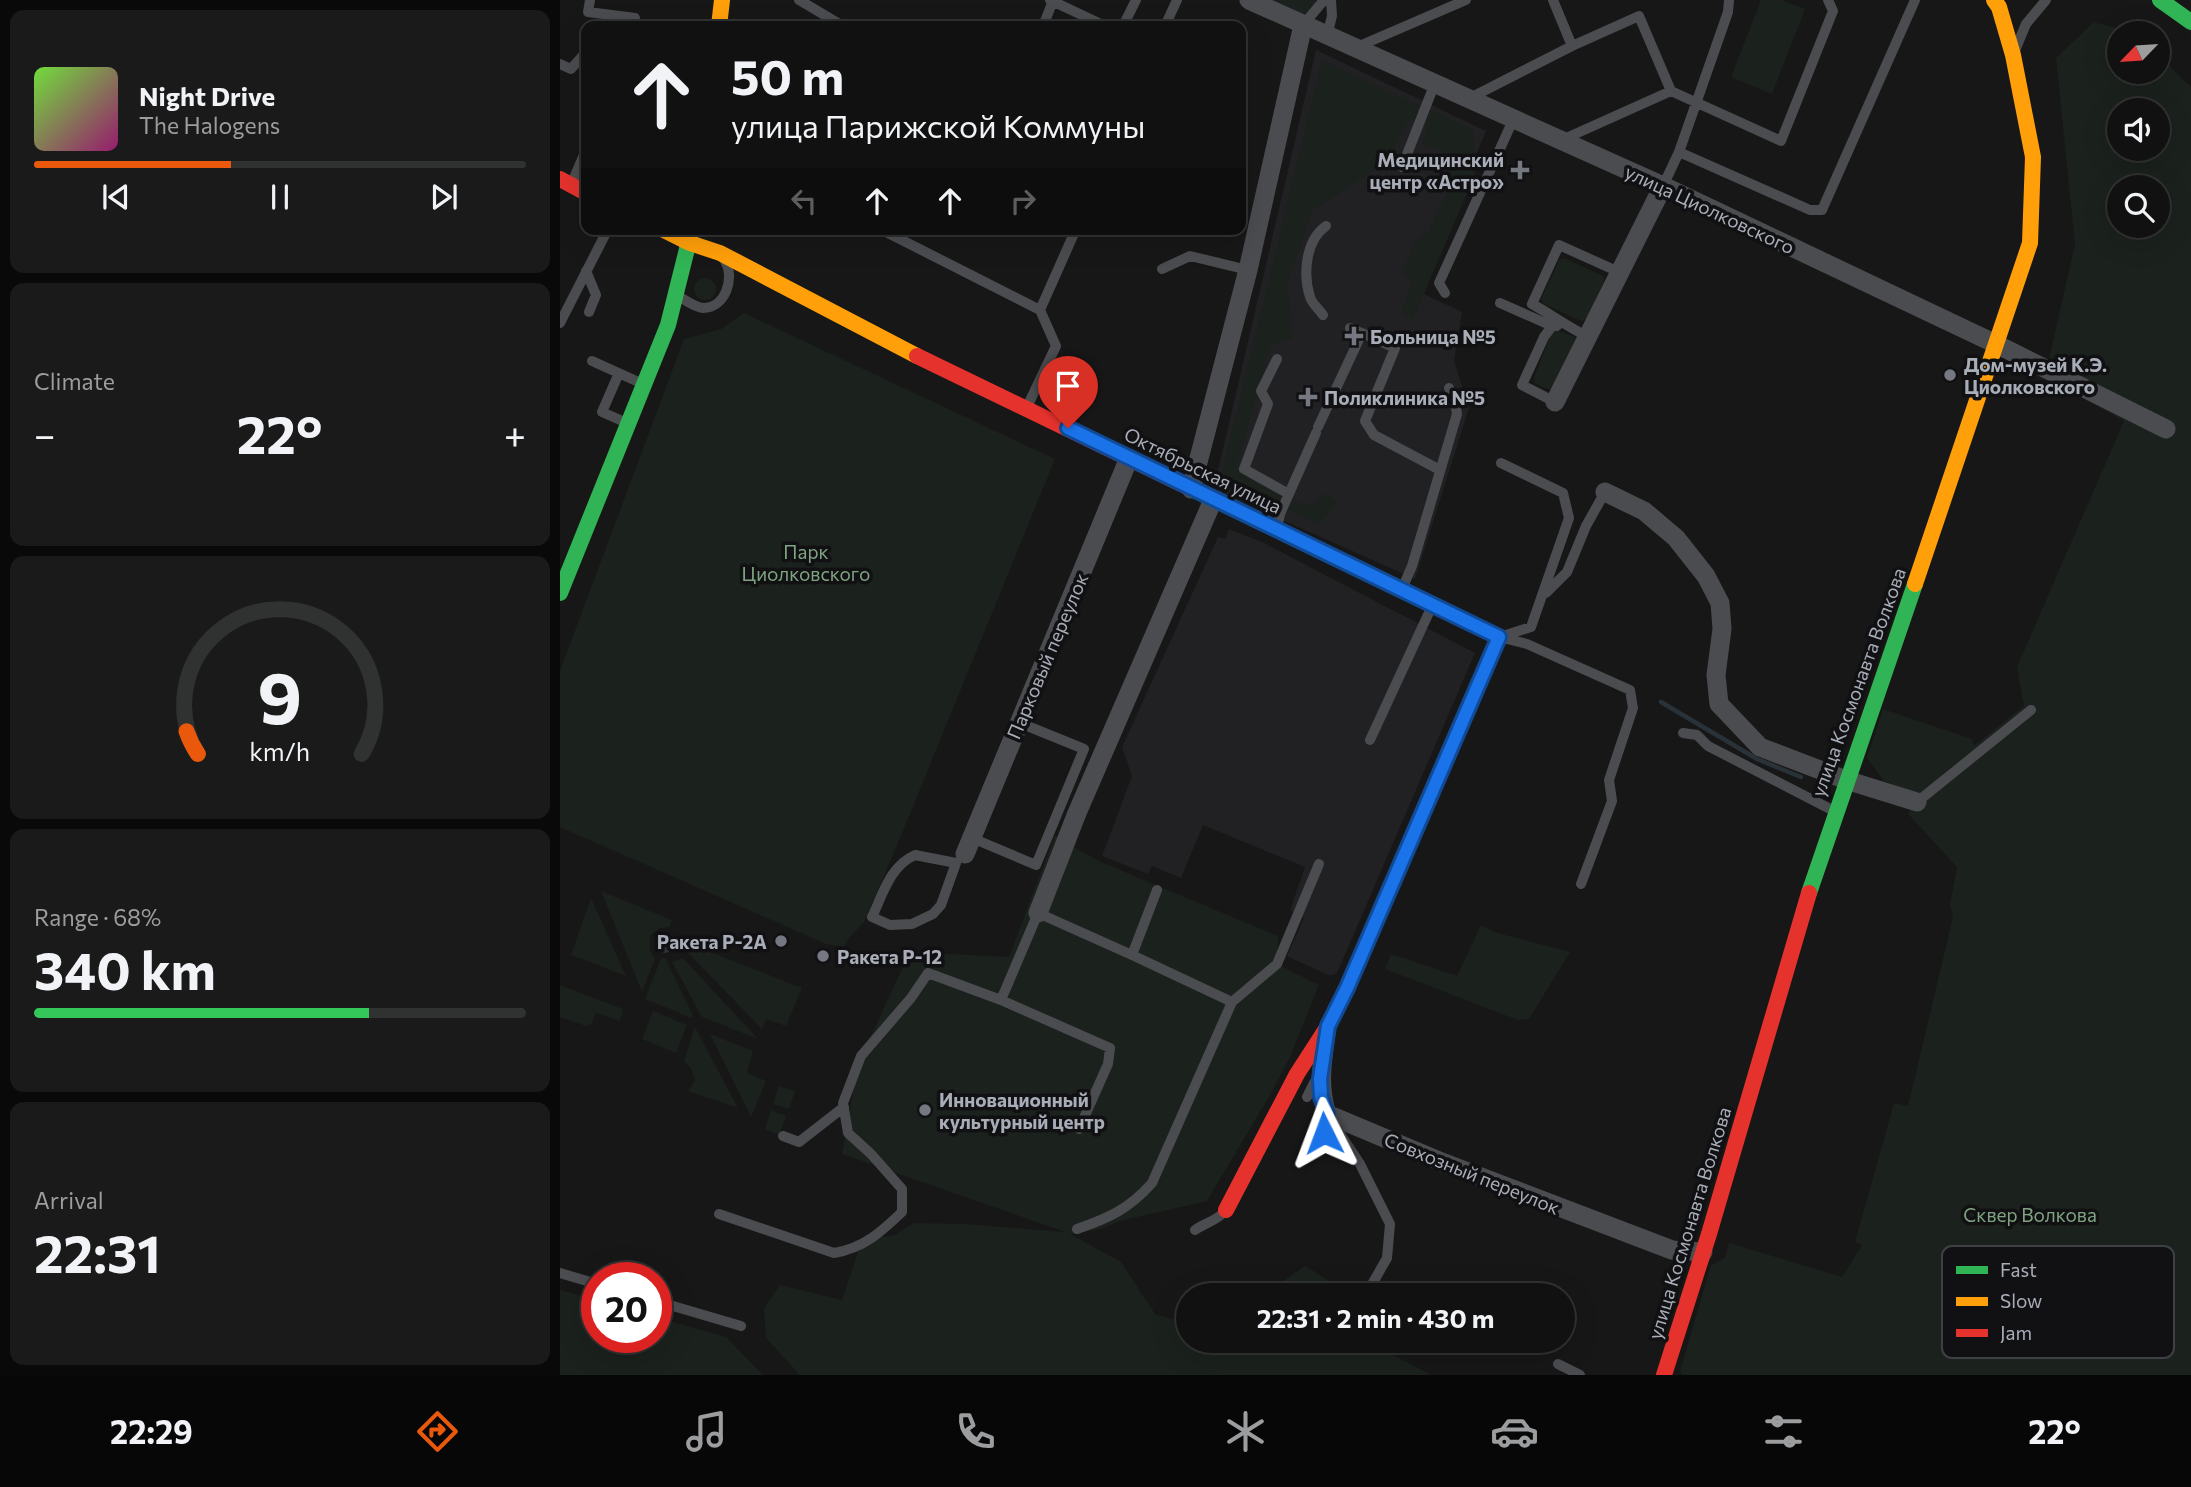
<!DOCTYPE html>
<meta charset="utf-8">
<style>
body{margin:0;font-family:Commissioner,sans-serif;background:#1a1a1a;color:#f1f3f6;height:100vh;display:flex;flex-direction:column;font-size:26px;white-space:nowrap}
*{box-sizing:border-box;margin:0}
p{font-size:23px;color:#9c9d9f}
.icon{flex:none;width:38px;height:38px;fill:none;stroke:currentColor;stroke-width:2;stroke-linecap:round;stroke-linejoin:round}
.map{position:relative;flex:1;overflow:hidden}
.side{display:flex;flex-direction:column;gap:10px;padding:10px;background:#090909;width:560px}
.side>*{flex:none}
.hud{position:absolute;left:21px;top:21px;width:665px;height:214px;border-radius:14px;box-shadow:0 7px 28px #0002,0 0 0 2px #303131;background:#111;color:#f1f3f6;overflow:hidden}
.needle{width:46px;rotate:245deg}
.controls{position:absolute;left:1547px;top:21px;display:grid;gap:14px}
.controls a{display:grid;place-items:center;width:63px;height:63px;border-radius:50%;background:#111;box-shadow:0 7px 28px #0002,0 0 0 2px #303131;font-size:35px}
.speed{position:absolute;left:21px;top:1262px;display:flex;gap:14px;font-size:35px;font-weight:700;text-align:center}
.speed>*{display:grid;place-content:center;width:91px;height:91px;border-radius:50%;background:#111;box-shadow:0 7px 28px #0002,0 0 0 2px #303131;line-height:1}
.speed .limit{border:10px solid #d22;background:#fff;color:#111}
.pin{position:absolute;display:grid;place-items:center;width:60px;height:60px;color:#fff;margin:-72px -30px;border-radius:50% 50% 50% 0;rotate:-45deg;box-shadow:0 0 7px #0007}
.pin .icon{rotate:45deg}
.me{position:absolute;width:77px;margin:-38px;rotate:357deg;stroke-linejoin:round;filter:drop-shadow(0 0 5px #0008)}
.turn{display:flex;align-items:center;gap:24px;height:147px;padding:0 35px;font-size:32px}
.turn .icon{width:91px;height:91px;stroke-width:2.5}
.turn b{display:block;font-size:49px;line-height:60px}
.lanes{display:flex;align-items:center;height:66px;padding:0 35px;background:#0003;justify-content:center;gap:35px;direction:ltr}
.lanes .off{opacity:.35}
.big{font-size:52px;font-weight:700;line-height:1.1}
.side .widget{flex:1;display:flex;flex-direction:column;justify-content:center;gap:10px;min-width:0;padding:0 24px;border-radius:14px;background:#1a1a1a}
.side .dial{align-items:center;gap:0}
.dial svg{height:182px;overflow:visible;fill:none;stroke:#303131;stroke-width:7;stroke-linecap:round;text-anchor:middle}
.dial text{fill:#f1f3f6;stroke:none}
.song{display:flex;align-items:center;gap:21px}
.cover{width:84px;height:84px;border-radius:10px;background:linear-gradient(135deg,hsl(100 70% 55%),hsl(320 70% 35%))}
.played{height:7px;border-radius:4px;background:linear-gradient(90deg,#ea580c 40%,#303131 40%)}
.keys{display:flex;justify-content:space-around;direction:ltr}
.heat{display:flex;justify-content:space-between;align-items:center;font-size:38px;direction:ltr}
.charge{height:10px;border-radius:5px;background:linear-gradient(90deg,#34c759 68%,#303131 0)}
.trip{position:absolute;left:616px;top:1283px;width:399px;height:70px;border-radius:35px;background:#111;box-shadow:0 7px 28px #0002,0 0 0 2px #303131;font-weight:700;line-height:70px;text-align:center}
.dock{display:flex;height:112px;justify-content:space-around;align-items:center;background:#070707;color:#9c9d9f}
.dock .icon{width:49px;height:49px}
.dock .on{color:#ea580c}
.dock b{font-size:32px;color:#f1f3f6}
main{display:flex;flex:1;min-height:0}
.map>svg:first-child{display:block}
</style>
<main>
<section class="side">
<div class="widget">
<div class="song"><i class="cover"></i><div><b>Night Drive</b><p>The Halogens</p></div></div>
<div class="played"></div>
<div class="keys"><svg class="icon" aria-label="previous" viewBox="0 0 24 24"><path d="M18 5L8 12l10 7zM5 5v14"/></svg><svg class="icon" aria-label="pause" viewBox="0 0 24 24"><path d="M8 5v14M16 5v14"/></svg><svg class="icon" aria-label="next" viewBox="0 0 24 24"><path d="M6 5l10 7-10 7zM19 5v14"/></svg></div>
</div>
<div class="widget"><p>Climate</p>
<div class="heat"><a>−</a><b class="big">22°</b><a>+</a></div>
</div>
<div class="widget dial"><svg viewBox="0 0 100 80">
<path d="M14 69A42 42 0 1 1 86 69"/>
<path d="M14 69A42 42 0 0 1 9 59" stroke="#ea580c"/>
<text x="50" y="56" font-size="32" font-weight="700">9</text>
<text x="50" y="72" font-size="11">km/h</text>
</svg></div>
<div class="widget"><p>Range · 68%</p><b class="big">340 km</b><div class="charge"></div></div>
<div class="widget"><p>Arrival</p><b class="big">22:31</b></div>
</section>
<div class="map">
<svg width="1631" height="1375" viewBox="0 0 1631 1375">
<rect width="100%" height="100%" fill="#171717"/>
<path fill="#212124" d="M756,50L926,131L915,157L917,159L860,292L902,312L894,361L909,408L855,579L655,490L656,479Z
M669,529L704,543L915,653L777,973L773,975H768L727,956L744,918L730,910L745,867L643,825L621,878L592,866L588,874L542,856L572,776L562,747L658,537L665,539Z"/>
<path fill="#1b211c" fill-rule="evenodd" d="M702,0H757L742,18Z
M1201,0H1222L1245,9L1212,94L1171,77Z
M1534,22L1573,33H1559V72H1598V55L1631,87V1375H1122L1120,1371L1151,1265L1165,1258L1169,1243L1282,1277L1302,1245L1295,1242L1334,1103L1348,1106L1393,917L1390,905L1397,867L1348,814L1356,794L1324,781L1307,758L1323,709L1412,739L1414,746L1464,706L1457,667L1564,421L1485,377L1515,244L1496,58ZM1559,110H1598V149H1559ZM1559,187H1598V226H1559Z
M762,60L914,131L915,175L853,319L841,312L852,284L843,271L855,242L869,231L887,192L894,156L862,144L869,125L849,119L828,161L752,211L727,285L733,337L710,347L676,469L747,507L765,493L778,502L759,524L661,478Z
M1004,258L1043,276L1044,282L1027,319L1021,321L984,304L981,299L999,260Z
M134 289a11 11 0 1 1 22 0a11 11 0 1 1-22 0Z
M184,313L495,459L336,848L304,922L288,939L284,947L266,944L0,827V671L124,339L161,329Z
M997,330L1020,339L994,391L975,384L974,377L992,332Z
M495,835L520,851L541,862L718,936L717,964L759,985L730,1057L710,1095L647,1201L560,1221L541,1229L510,1234L561,1262L595,1314L628,1324V1340L807,1341L871,1375H240L206,1338L204,1308L220,1285L282,1300L302,1240L335,1235L354,1223L407,1224L505,1232L282,1154L298,1064L350,952L449,957Z
M41,891L112,920L109,927L99,928L90,936V950L95,959L82,992Z
M31,898L66,976L11,955Z
M921,925L934,932L1010,952L969,1019L958,1020L825,969L831,954L897,976Z
M130,944L242,988L226,1026L206,1019L202,1029L127,952Z
M101,958H105L133,1015L132,1018L85,999Z
M123,958L198,1039L142,1017L112,962Z
M0,985L63,1009L60,1021L36,1013L31,1024L26,1026L0,1017Z
M93,1011L127,1025L116,1053L82,1039Z
M135,1027L178,1108L128,1091L135,1080L131,1068L124,1061Z
M150,1034L193,1051L187,1073L206,1081L191,1117Z
M219,1086L235,1091L229,1109L213,1104Z
M211,1110L226,1116L219,1135L205,1129Z
M745,1266L792,1295H703Z
M0,1290L37,1300V1337H96V1317L166,1337L203,1375H0Z"/>
<path fill="#2a3239" d="M95 943a10 10 0 1 1 20 0a10 10 0 1 1-20 0Z"/>
<g fill="none" stroke-linecap="round" stroke-linejoin="round">
<path stroke="#2a3239" stroke-width="4.5" d="M1101,702L1197,759L1241,777"/>
<path stroke="#4b4c50" stroke-width="10" d="M30,0L28,12L75,18L74,26
M239,0L283,26
M490,0L545,26
M743,25L764,0
M483,26L493,1
M563,26L576,0
M605,26L617,0
M767,36L772,16L771,0
M797,47L906,0
M1456,48L1466,24L1486,0
M0,64L11,69L26,52
M1111,91L1221,141L1273,11L1268,0
M910,98L1012,46L993,0
M1004,139L1111,91L1079,16L1012,46
M1119,152L1250,210H1262L1355,0
M842,167L875,83
M11,185L26,150
M1103,186L1119,152L1168,12L1169,0
M320,229L480,310
M602,269L630,256L688,270
M26,271L36,295L29,312
M885,293L879,283L954,118
M118,296C125,300 134,307 143,308C166,308 175,277 165,261
M940,303L992,326H997
M763,315C759,309 752,304 750,297C743,275 745,241 766,226
M0,323L48,229
M992,326L984,337L962,385L995,402
M802,333L835,348L805,421L814,435L880,470
M1028,337C1008,327 992,315 972,304L999,245L1059,272
M717,359L701,391L708,404L684,469L729,494
M32,361L83,384
M59,373L42,412L67,423
M467,407L496,346L480,310L516,229
M758,427L802,333L790,328
M717,528L720,514L756,433
M842,589L852,566L897,414L895,401L889,388
M986,593L1007,572L1026,526L1045,492
M939,637L967,644L1070,690L1073,708L1049,780L1052,801L1021,884
M940,637L971,627L1009,518L1003,493L941,463
M1123,733L1137,735L1148,746L1274,811
M810,740L872,606
M1357,802L1471,710
M412,838L476,865L524,749L460,723
M355,855L396,863L381,905L373,914L352,924L330,925L312,917C323,894 330,866 355,855Z
M572,955L672,1002L717,964L759,864
M441,1000L478,913L572,955L597,890
M747,1097L754,1083L760,1079
M223,1136L239,1142L284,1107
M761,1143L767,1114L800,1164L830,1224L827,1258L807,1293
M159,1214L274,1253C304,1248 321,1232 342,1212V1189L311,1154L288,1133L283,1103L301,1056L351,998L368,973L441,1000L550,1048L548,1064L519,1129
M517,1229C549,1218 569,1209 592,1183L672,1002
M635,1230C646,1222 657,1221 665,1211
M0,1273L37,1284
M96,1301L181,1326
M998,1364L1020,1375"/>
<path stroke="#4b4c50" stroke-width="19" d="M689,0L1103,186L1438,345L1606,429
M995,402L1103,186
M631,489L688,270L743,25
M1045,492L1084,511L1116,538L1146,576L1160,603L1162,629L1156,675L1159,704L1200,747L1286,780L1357,802
M405,854L569,458
M478,913L517,813L653,500
M766,1034C762,1063 758,1087 767,1114L884,1163L1112,1250L1143,1252"/>
<path stroke="#30b455" stroke-width="16" d="M1600,0L1631,22
M632,489L939,637L861,816
M0,593L108,325L132,229
M1249,893L1355,584"/>
<path stroke="#ff9f0a" stroke-width="16" d="M159,26L162,0
M102,229L130,243L160,253L357,356
M1355,584L1470,243L1473,157L1453,55L1439,7L1434,0"/>
<path stroke="#e5322d" stroke-width="16" d="M0,179L26,193
M357,356L632,489
M666,1210L737,1074L768,1026L787,988L861,816
M1104,1375L1149,1234L1249,893"/>
</g>
<g fill="none" stroke-linecap="round" stroke-linejoin="round">
<g stroke="#114b97" stroke-width="18">
<path id="route" d="M508,428L939,637L787,988L768,1026L760,1079L761,1097L767,1114L764,1133"/>
</g>
<use href="#route" stroke="#1a73e8" stroke-width="12"/>
</g>
<g fill="#757880" stroke="#111113" stroke-width="2.5">
<path d="M956.5 159.5h7v7h7v7h-7v7h-7v-7h-7v-7h7z"/>
<path d="M790.5 325.5h7v7h7v7h-7v7h-7v-7h-7v-7h7z"/>
<circle cx="1390" cy="375" r="7"/>
<path d="M744.5 386.5h7v7h7v7h-7v7h-7v-7h-7v-7h7z"/>
<circle cx="221" cy="941" r="7"/>
<circle cx="263" cy="956" r="7"/>
<circle cx="365" cy="1110" r="7"/>
</g>
<g text-anchor="middle" dominant-baseline="central" stroke-width="7" stroke-linejoin="round" paint-order="stroke">
<g font-size="19" font-weight="bold" fill="#a8adb8" stroke="#111113" text-anchor="start">
<text x="944" y="159" text-anchor="end">Медицинский<tspan x="944" dy="22">центр «Астро»</tspan></text>
<text x="810" y="336">Больница №5</text>
<text x="1404" y="364">Дом-музей К.Э.<tspan x="1404" dy="22">Циолковского</tspan></text>
<text x="764" y="397">Поликлиника №5</text>
<text x="207" y="941" text-anchor="end">Ракета Р-2А</text>
<text x="277" y="956">Ракета Р-12</text>
<text x="379" y="1099">Инновационный<tspan x="379" dy="22">культурный центр</tspan></text>
</g>
<g font-size="19" fill="#a8adb8" stroke="#111113">
<text transform="translate(1150 209) rotate(25)">улица Циолковского</text>
<text transform="translate(643 470) rotate(26)">Октябрьская улица</text>
<text transform="translate(487 656) rotate(-67)">Парковый переулок</text>
<text transform="translate(1298 682) rotate(-70)">улица Космонавта Волкова</text>
<text transform="translate(912 1173) rotate(22)">Совхозный переулок</text>
<text transform="translate(1129 1223) rotate(-73)">улица Космонавта Волкова</text>
</g>
<g font-size="19" fill="#7fa381" stroke="#111113">
<text x="246" y="551">Парк<tspan x="246" dy="22">Циолковского</tspan></text>
<text x="1470" y="1214">Сквер Волкова</text>
</g>
</g>
<rect x="1382" y="1246" width="232" height="112" rx="10" fill="#111113" stroke="#3e4045" stroke-width="2"/>
<rect x="1396" y="1266" width="32" height="8" fill="#30b455"/>
<rect x="1396" y="1297" width="32" height="9" fill="#ff9f0a"/>
<rect x="1396" y="1329" width="32" height="8" fill="#e5322d"/>
<g font-size="19" fill="#a8adb8">
<text x="1440" y="1277">Fast</text>
<text x="1440" y="1308">Slow</text>
<text x="1440" y="1340">Jam</text>
</g>
</svg>
<div class="controls">
<a><svg class="needle" viewBox="-14 -14 28 28"><path d="M0-13l5 13h-10z" fill="#e53935"/><path d="M0 13l5-13h-10z" fill="#9c9d9f"/></svg></a>
<a><svg class="icon" aria-label="sound" viewBox="0 0 24 24"><path d="M4 9h4l5-4v14l-5-4H4zM17 9q2 3 0 6"/></svg></a>
<a><svg class="icon" aria-label="search" viewBox="0 0 24 24"><circle cx="10" cy="10" r="6"/><path d="M15 15l6 6"/></svg></a>
</div>
<div class="speed"><div class="limit">20</div></div>
<div class="pin" style="left:508px;top:428px;background:#d93025"><svg class="icon" aria-label="arrive" viewBox="0 0 24 24"><path d="M6 21V4h12l-3 4 3 4H6"/></svg></div>
<svg class="me" style="left:764px;top:1133px" viewBox="-20 -20 40 40"><path d="M0-17L14 15 0 8-14 15z" fill="#1a73e8" stroke="#fff" stroke-width="4"/></svg>
<div class="trip">22:31 · 2 min · 430 m</div>
<div class="hud">
<div class="turn"><svg class="icon" aria-label="ahead" viewBox="0 0 24 24"><path d="M12 20V5M6 11l6-6 6 6"/></svg><div><b>50 m</b>улица Парижской Коммуны</div></div>
<div class="lanes"><svg class="icon off" aria-label="left" viewBox="0 0 24 24"><path d="M17 20v-9H6M10 6l-5 5 5 5"/></svg><svg class="icon" aria-label="ahead" viewBox="0 0 24 24"><path d="M12 20V5M6 11l6-6 6 6"/></svg><svg class="icon" aria-label="ahead" viewBox="0 0 24 24"><path d="M12 20V5M6 11l6-6 6 6"/></svg><svg class="icon off" aria-label="right" viewBox="0 0 24 24"><path d="M7 20v-9h11M14 6l5 5-5 5"/></svg></div>
</div>
</div>
</main>
<nav class="dock">
<b>22:29</b>
<svg class="icon on" aria-label="directions" viewBox="0 0 24 24"><path d="M12 3l9 9-9 9-9-9zM9 14v-3h6M13 9l2 2-2 2"/></svg>
<svg class="icon" aria-label="music" viewBox="0 0 24 24"><path d="M9 18V5l10-2v13"/><circle cx="6" cy="18" r="3"/><circle cx="16" cy="16" r="3"/></svg>
<svg class="icon" aria-label="phone" viewBox="0 0 24 24"><path d="M5 4h4l2 5-3 2q2 4 5 5l2-3 5 2v4C11 20 4 13 5 4z"/></svg>
<svg class="icon" aria-label="climate" viewBox="0 0 24 24"><path d="M12 3v18M4 7l16 10M4 17L20 7"/></svg>
<svg class="icon" aria-label="car" viewBox="0 0 24 24"><path d="M5 17H2v-5l4-1 3-4h7l3 4 3 1v5h-3M9 17h6M6 11h13"/><circle cx="7" cy="17" r="2"/><circle cx="17" cy="17" r="2"/></svg>
<svg class="icon" aria-label="filters" viewBox="0 0 24 24"><path d="M4 7h16M4 17h16"/><circle cx="9" cy="7" r="2"/><circle cx="15" cy="17" r="2"/></svg>
<b>22°</b>
</nav>
